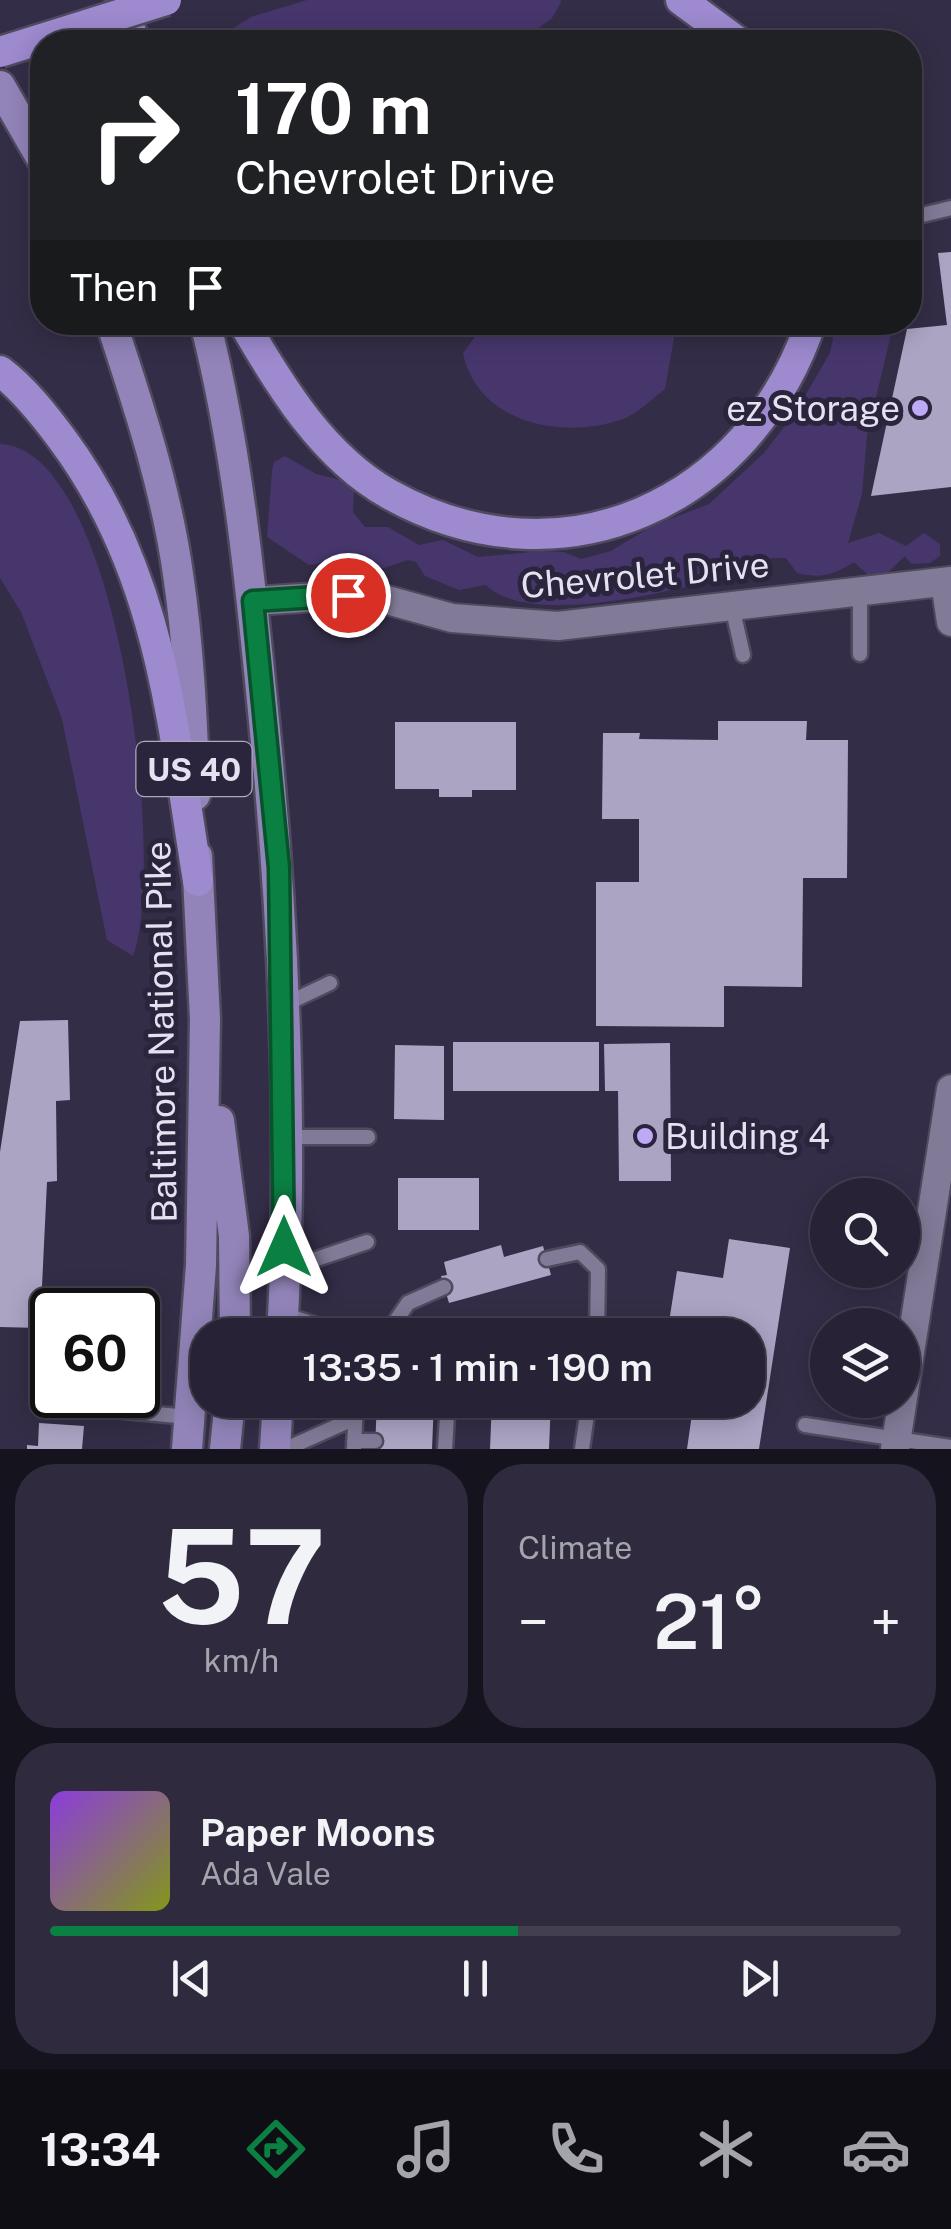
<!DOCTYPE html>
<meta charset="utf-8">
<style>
body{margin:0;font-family:"Public Sans",sans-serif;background:#2f2a3d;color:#f1f3f6;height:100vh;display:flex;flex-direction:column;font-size:38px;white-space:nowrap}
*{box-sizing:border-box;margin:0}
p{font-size:32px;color:#a4a4ad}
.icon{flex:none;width:55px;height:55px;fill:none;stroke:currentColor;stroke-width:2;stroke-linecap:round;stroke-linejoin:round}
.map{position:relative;height:1449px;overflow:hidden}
.side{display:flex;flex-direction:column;gap:15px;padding:15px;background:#15131d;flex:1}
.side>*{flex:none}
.guide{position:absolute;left:30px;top:30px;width:892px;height:305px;border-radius:40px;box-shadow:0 5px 25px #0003,0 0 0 2px #433f50;background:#202124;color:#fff;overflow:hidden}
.controls{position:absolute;left:810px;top:1178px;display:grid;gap:20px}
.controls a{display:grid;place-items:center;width:110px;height:110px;border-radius:50%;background:#272235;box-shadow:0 5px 25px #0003,0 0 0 2px #433f50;font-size:50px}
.speed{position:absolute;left:30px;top:1288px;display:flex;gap:20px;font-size:50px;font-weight:700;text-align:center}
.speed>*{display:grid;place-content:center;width:130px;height:130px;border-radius:50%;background:#272235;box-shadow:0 5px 25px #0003,0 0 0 2px #433f50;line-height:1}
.speed .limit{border:5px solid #111;border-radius:15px;background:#fff;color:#111}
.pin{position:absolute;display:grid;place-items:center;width:85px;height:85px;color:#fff;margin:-42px;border:5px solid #fff;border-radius:50%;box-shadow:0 2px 10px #0007}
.me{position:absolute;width:110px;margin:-55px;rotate:0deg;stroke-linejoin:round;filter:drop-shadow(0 0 8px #0008)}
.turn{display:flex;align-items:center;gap:35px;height:210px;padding:0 40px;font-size:45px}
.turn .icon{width:130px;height:130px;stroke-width:2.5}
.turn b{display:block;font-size:70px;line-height:85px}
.then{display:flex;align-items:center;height:95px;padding:0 40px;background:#0003;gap:20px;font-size:38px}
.big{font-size:75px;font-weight:600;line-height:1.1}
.side .tile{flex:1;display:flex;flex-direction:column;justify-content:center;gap:15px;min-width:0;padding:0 35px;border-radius:40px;background:#2f2a3d}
.side .dial{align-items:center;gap:0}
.dial b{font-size:130px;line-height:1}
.song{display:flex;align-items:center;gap:30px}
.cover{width:120px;height:120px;border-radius:15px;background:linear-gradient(135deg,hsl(270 70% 55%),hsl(70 70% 35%))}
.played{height:10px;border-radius:5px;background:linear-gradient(90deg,#0b8043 55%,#433f50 55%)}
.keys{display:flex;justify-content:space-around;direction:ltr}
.heat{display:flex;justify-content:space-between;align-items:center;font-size:55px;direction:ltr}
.side .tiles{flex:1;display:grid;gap:15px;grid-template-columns:1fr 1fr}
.tile:last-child{grid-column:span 2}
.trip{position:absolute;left:190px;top:1318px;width:575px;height:100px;border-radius:40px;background:#272235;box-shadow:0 5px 25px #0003,0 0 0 2px #433f50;font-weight:600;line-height:100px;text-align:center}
.dock{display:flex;height:160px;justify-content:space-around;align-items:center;background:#100e15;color:#a4a4ad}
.dock .icon{width:70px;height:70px}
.dock .active{color:#0b8043}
.dock b{font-size:45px;color:#f1f3f6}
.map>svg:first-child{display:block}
</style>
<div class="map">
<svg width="951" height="1449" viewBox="0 0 951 1449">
<rect width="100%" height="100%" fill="#342d47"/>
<path fill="#47366c" d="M307,0H561V2L552,18L520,42H211L251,17Z
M894,322L867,435L862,494L848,543L879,533L906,546L924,533L940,544V556L930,563L911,564L905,556L882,578L869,576L854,562C833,575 822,579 797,573L786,558C751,557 757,566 729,575C676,591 528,628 486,585L459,590L425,576L416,562L408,560L381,569L335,561L309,565L267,537L272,471L274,462L285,456L316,474L348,482L354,491L353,512L365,527H388L419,545L443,540L478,557L541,551L564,552L581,559L611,551L652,526L709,504L764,453L795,413L830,353L836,323Z
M485,323H657L674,338L665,389C652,399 636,415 620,420C560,440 477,422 463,353Z
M0,444C120,448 167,867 133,956L107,940L62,719L21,612L0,578Z"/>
<path fill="#aca4c3" d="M951,252V487L871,496L907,329L947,325L938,253Z
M718,721H807L806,740H848L847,878H803L802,987L724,986V1027L596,1026V882H639V819H602L603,733H640L639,739L718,740Z
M395,722H516V790H472V797H439V789H395Z
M68,1020L70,1100L56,1101L57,1181L47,1182L40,1328L0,1327V1152L20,1021Z
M453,1042H599V1091H453Z
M670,1043L671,1181H619L618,1091H605L604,1044Z
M395,1045L444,1046V1120L394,1119Z
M398,1178H479V1230H398Z
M729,1239L790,1248L759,1449H687L694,1400H748V1335H667L677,1271L723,1278Z
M501,1245L504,1257L543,1246L551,1275L449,1303L441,1276L447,1275L444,1262Z
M377,1400H434L432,1449H375Z
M492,1400H551L549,1449H490Z
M39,1423L84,1426L82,1449H27V1445L38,1446Z"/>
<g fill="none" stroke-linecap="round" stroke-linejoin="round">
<g stroke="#504a5f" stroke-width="19">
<path id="lane" d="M910,218L951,208
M860,592V654
M732,606L743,655
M284,1005L330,983
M284,1137H368
M902,1254L925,1257
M547,1259L580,1252L598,1269L597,1335
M284,1270L367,1242
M283,1314L346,1335
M386,1335L408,1303L444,1287
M115,1395L123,1411L189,1417
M355,1404L377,1405
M805,1425L951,1447
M354,1441H375
M286,1449L355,1418
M354,1449L356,1400
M445,1449L448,1400
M582,1449L589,1400"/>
</g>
<g stroke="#504a5f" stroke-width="32">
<path id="street" d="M945,582L951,622
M253,601L348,595L380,598L452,618L558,626L951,581
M895,1449L951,1089"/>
</g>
<g stroke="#504a5f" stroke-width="35">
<path id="primary" d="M121,0L134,42
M0,86L42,159
M111,322C138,404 166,488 178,574C189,647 192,721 195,795
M205,322C238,452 251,588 264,721C284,924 294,1131 282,1335
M219,1121L234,1236L235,1335
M187,1449L201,1265L205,1019L197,856
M225,1449L230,1400
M275,1449L278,1400"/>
</g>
<g stroke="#504a5f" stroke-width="35">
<path id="highway" d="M681,0L738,42
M243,322C280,386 323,457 389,494C562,591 750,503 811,322
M0,371C24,389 45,416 62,439C161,572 172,723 198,881"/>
</g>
<use href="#lane" stroke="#827b98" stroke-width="14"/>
<use href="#street" stroke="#827b98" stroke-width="28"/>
<use href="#primary" stroke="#9284b9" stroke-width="30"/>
<use href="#highway" stroke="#9d8acf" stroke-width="30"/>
<g stroke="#504a5f" stroke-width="35" stroke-linecap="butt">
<path id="highway-bridge" d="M0,52L166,0"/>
</g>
<use href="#highway-bridge" stroke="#9d8acf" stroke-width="30"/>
</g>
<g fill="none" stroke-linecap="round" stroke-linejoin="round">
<g stroke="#07532c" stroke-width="25">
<path id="route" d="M284,1247L279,868L253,601L348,595"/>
</g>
<use href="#route" stroke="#0b8043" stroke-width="18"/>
</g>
<g fill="#bea9f5" stroke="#2a243c" stroke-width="4">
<circle cx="920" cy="408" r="10"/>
<circle cx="645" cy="1136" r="10"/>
</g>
<g text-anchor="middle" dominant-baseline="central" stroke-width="10" stroke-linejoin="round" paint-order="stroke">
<rect fill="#2a243c" stroke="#ada8bb" stroke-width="2.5" x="136.5" y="742" width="115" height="54" rx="8"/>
<g font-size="32" font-weight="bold" fill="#e5e1f1">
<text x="194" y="769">US 40</text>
</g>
<g font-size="35" fill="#e5e1f1" stroke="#2a243c" text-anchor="end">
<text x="900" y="408">ez Storage</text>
<text x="665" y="1136" text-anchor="start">Building 4</text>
</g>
<g font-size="35" fill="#e5e1f1" stroke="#2a243c">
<text transform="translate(645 575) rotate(-5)">Chevrolet Drive</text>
<text transform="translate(161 1032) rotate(-91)">Baltimore National Pike</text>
</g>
</g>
</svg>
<div class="controls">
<a><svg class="icon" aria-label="search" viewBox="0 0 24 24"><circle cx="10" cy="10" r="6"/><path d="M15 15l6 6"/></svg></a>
<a><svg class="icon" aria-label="layers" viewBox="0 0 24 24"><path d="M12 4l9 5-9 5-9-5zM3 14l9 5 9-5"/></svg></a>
</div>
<div class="speed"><div class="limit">60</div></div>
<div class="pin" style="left:348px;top:595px;background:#d93025"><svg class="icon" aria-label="arrive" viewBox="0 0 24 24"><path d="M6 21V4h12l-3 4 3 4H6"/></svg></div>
<svg class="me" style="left:284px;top:1247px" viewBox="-20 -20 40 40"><path d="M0-17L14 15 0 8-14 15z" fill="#0b8043" stroke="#fff" stroke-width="4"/></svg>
<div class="trip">13:35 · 1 min · 190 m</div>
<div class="guide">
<div class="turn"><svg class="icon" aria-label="right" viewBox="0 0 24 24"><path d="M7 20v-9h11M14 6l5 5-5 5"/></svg><div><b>170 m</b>Chevrolet Drive</div></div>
<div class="then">Then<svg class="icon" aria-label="arrive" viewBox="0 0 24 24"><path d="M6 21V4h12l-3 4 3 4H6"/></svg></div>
</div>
</div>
<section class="side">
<div class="tiles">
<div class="tile dial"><b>57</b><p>km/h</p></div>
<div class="tile"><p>Climate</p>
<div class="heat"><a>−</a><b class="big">21°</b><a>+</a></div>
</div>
<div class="tile">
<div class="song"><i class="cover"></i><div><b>Paper Moons</b><p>Ada Vale</p></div></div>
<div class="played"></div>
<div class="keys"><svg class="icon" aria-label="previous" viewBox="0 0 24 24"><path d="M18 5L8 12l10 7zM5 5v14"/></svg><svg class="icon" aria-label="pause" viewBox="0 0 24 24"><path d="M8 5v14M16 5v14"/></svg><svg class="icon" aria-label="next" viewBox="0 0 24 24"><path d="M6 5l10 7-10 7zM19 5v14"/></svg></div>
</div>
</div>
</section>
<nav class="dock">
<b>13:34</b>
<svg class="icon active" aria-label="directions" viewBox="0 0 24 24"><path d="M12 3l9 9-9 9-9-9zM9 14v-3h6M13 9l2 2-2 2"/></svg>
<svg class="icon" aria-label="music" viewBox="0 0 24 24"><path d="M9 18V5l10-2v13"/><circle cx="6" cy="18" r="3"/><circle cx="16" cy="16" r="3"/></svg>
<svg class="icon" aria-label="phone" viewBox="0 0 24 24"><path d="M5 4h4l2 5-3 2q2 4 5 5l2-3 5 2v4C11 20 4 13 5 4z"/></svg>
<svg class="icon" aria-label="climate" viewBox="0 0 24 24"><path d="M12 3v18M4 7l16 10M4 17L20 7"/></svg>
<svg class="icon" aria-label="car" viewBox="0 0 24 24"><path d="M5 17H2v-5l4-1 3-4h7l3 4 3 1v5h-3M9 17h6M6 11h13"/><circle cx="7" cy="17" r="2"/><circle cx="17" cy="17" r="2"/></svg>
</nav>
